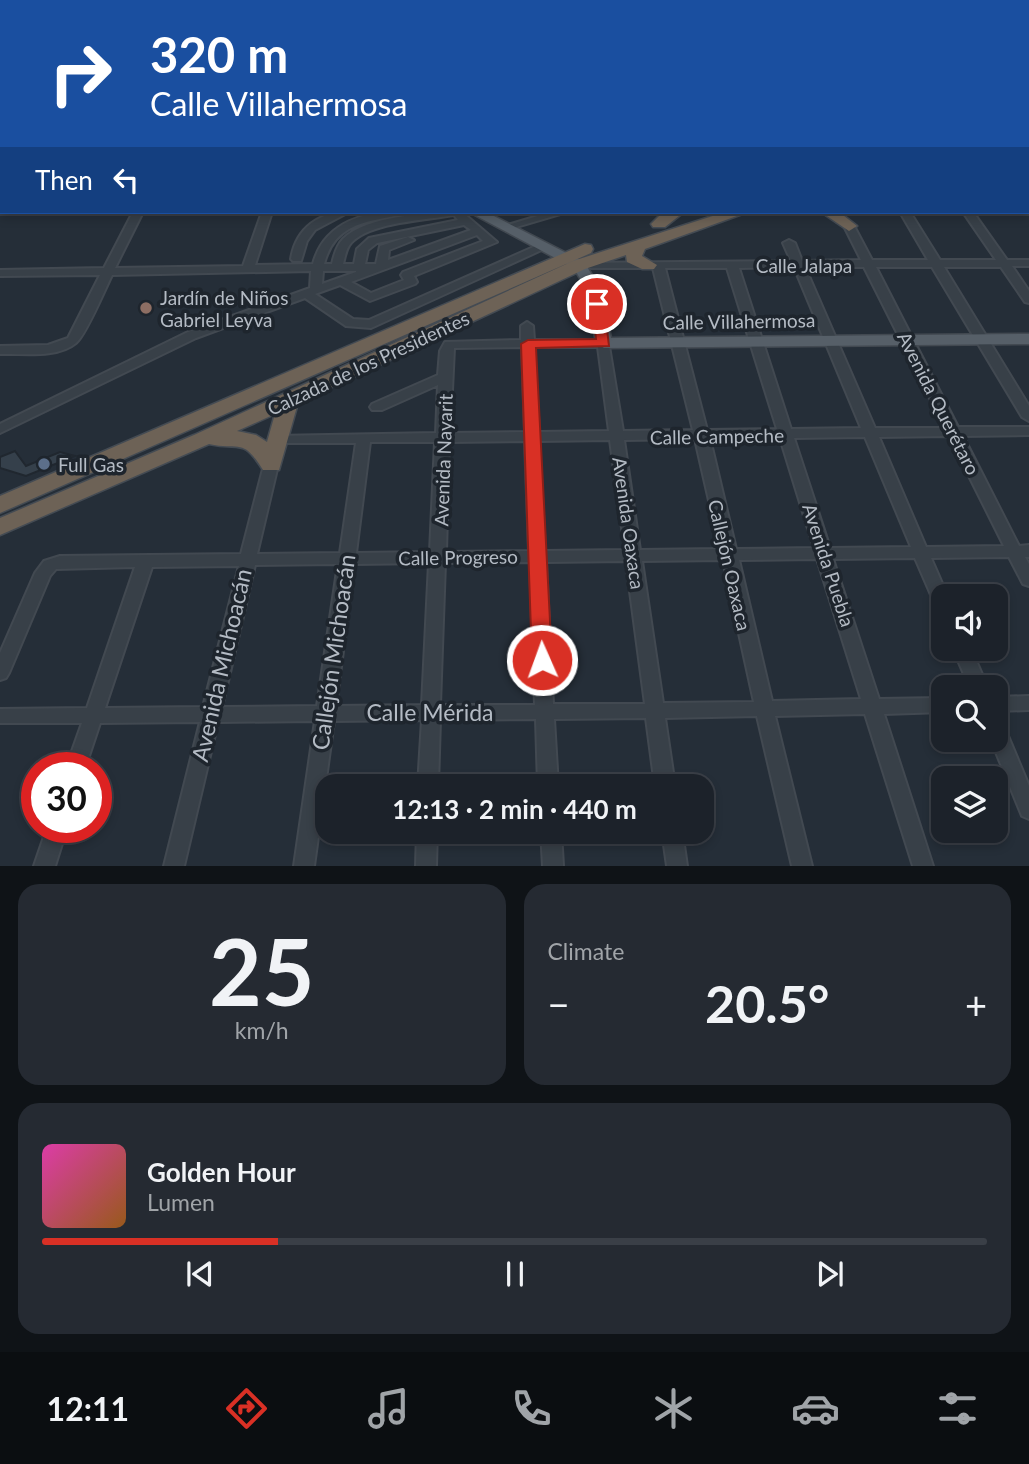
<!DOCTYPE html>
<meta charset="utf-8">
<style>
body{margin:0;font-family:Lato,sans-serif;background:#252a32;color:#f1f3f6;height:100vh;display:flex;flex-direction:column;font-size:26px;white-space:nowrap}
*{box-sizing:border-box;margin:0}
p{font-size:23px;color:#a0a4a8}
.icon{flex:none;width:38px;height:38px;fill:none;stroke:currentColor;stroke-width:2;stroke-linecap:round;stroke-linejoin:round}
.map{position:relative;height:866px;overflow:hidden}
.side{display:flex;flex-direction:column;gap:18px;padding:18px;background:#0f1317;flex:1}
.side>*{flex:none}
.top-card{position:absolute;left:0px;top:0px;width:1029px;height:214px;box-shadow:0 4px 10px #0003,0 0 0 2px #3a3f47;background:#1a4fa0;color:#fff;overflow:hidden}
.tools{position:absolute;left:931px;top:584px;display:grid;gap:14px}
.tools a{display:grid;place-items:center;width:77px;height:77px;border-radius:14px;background:#1c222a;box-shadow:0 4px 10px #0003,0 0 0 2px #3a3f47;font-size:35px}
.speed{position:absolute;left:21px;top:752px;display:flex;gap:14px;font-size:35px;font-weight:700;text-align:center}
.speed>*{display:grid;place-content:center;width:91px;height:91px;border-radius:50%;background:#1c222a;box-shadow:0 4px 10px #0003,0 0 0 2px #3a3f47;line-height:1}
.speed .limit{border:10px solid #d22;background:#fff;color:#111}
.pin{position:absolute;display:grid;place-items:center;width:60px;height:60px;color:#fff;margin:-30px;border:4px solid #fff;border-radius:50%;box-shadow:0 2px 7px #0007}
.me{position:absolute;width:77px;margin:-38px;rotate:358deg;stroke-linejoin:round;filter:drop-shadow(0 0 5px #0008)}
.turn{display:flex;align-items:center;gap:24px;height:147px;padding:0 35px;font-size:32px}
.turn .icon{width:91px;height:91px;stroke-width:2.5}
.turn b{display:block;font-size:49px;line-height:60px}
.then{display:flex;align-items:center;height:66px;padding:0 35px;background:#0003;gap:14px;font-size:26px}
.big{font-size:52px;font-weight:700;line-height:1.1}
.side .tile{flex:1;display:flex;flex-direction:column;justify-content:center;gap:10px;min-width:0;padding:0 24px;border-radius:21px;background:#252a32}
.side .dial{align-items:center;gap:0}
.dial b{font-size:91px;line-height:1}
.song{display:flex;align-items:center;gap:21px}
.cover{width:84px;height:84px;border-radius:10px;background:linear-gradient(135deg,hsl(320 70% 55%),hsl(30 70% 35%))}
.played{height:7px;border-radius:4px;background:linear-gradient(90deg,#d93025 25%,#3a3f47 25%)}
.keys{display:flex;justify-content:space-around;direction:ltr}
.heat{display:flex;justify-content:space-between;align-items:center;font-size:38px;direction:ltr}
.side .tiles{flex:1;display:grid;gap:18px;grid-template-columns:1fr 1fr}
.tile:last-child{grid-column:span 2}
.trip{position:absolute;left:315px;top:774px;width:399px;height:70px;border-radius:21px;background:#1c222a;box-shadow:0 4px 10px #0003,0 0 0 2px #3a3f47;font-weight:700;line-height:70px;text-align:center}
.tabs{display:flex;height:112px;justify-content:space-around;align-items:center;background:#0b0e11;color:#a0a4a8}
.tabs .icon{width:49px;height:49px}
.tabs .selected{color:#d93025}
.tabs b{font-size:32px;color:#f1f3f6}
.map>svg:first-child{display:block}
</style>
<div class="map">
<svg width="1029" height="866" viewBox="0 0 1029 866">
<rect width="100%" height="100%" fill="#252e38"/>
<path fill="#35404b" stroke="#20272f" stroke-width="2" d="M15,451L26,466L60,452L75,456L26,476L0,468V457Z"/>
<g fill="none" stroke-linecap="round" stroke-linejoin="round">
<g stroke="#424951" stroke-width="4">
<path id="minor" d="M404,0H412L402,2Z
M444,0H452L442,2Z
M479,0H488L477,2Z
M550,0H628L547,2Z
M658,0H666L668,2H660Z
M708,0H716L718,2H710Z
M734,0H742L744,2H736Z
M789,0H799L802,2H791Z
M839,0H848L837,2Z
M877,0H886L875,2Z
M950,0L969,2H952Z
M1027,62H1029V66H1027Z
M1027,74H1029V81L1027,80Z
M0,81H2V87H0Z
M1027,99H1029V105H1027Z
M1027,132L1029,133V140L1027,139Z
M1027,144H1029V150H1027Z
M0,160H2V166H0Z
M0,198H2L0,207Z
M1027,204H1029V212H1027Z
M133,212H143L115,268L243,266L262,212H272L255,265L313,264C324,222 366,210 405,212L404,214C368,222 335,222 324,264H332C334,255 337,245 343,239C365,216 431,212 462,212L497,242L414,276L417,282L415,284L370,301L340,285L315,294L353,319L369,320L538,245L542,244L548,247L371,328L346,326L305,298L196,338L0,433V424L188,332L310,288L311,271L112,275C105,289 86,335 76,343C57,359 22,353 0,354V346L48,345L68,338L100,275L0,276V270L104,268ZM454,215L458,220L369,238L357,249L354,264H343C345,257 346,248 351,243C370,222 427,220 454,215ZM464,225L471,230L388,260L389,250L414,240L408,237L380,246L376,264H365L368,250L377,243ZM477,235L483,241L403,272L401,275L404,280L371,293L351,282ZM323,271H356V272L322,284Z
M349,212L315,230L307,241L301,261H293L291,259C296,228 319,212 349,212Z
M551,212H567L506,230L501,227Z
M900,212H910L940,260H996L963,212H973L1007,260H1029V266H1012L1029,291V303L1025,302L1001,267H944L1029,406V421L1022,417L932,267H876L958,427H1029V435L963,436L1019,546L1029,545V557H1025L1029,564V586L1023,584L1009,557L931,558L948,597H943V610L937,608L935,604L915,558L833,559L879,699L943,698V712L884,714L933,866H913L865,714L775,716L812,866H792L757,716L665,718L675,786H655L646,718L554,719L558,786H538L536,719L440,720L438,786H418L422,720L334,721L314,866H294L315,721L218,722L184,866H164L200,722L100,723L85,768H66L82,723H0V709L87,708L135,567L56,569L50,576L9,673L6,678L0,680V653L35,573L44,561L60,556L241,554L264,465L271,460L278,465L257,554L340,553L356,443H279L274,442L272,439L274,436L436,433L438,385L382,410H372L370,407L372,404L438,375L440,351L445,342L521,340V326L527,322L533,326L534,340H608L623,431L693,430L653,268H579L573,265L575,263L791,261L783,243L789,240L795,243L802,261L861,260L844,226L849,223L854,226L872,260H928ZM794,267L861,428L791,429L739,268ZM805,267H864L945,428H875ZM665,268H727L777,429L707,430ZM522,347L525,432L450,433L454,348ZM534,347H598L609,431L539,432ZM949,436L1004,546L926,547L879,437ZM865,437L911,547L830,548L794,438ZM780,438L814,548L736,549L710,439ZM695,439L720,549L640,550L624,440ZM610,440L625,550L545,551L539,441ZM525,441L529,551L446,552L449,442ZM370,442H435L430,552L356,553ZM817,559L861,699L772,701L739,560ZM723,560L754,702L663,703L642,561ZM626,561L645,704H553L546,562ZM530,562L535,705H440L445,563ZM429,563L422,705L336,706L354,564ZM338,564L317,706L222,707L255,565ZM239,566L203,707L105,708L152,567Z
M953,649H971L988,688H970Z
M1029,696V710L996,711V697Z
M996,722L1003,724L1029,786V819L1022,816L991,740H996Z
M47,828H67L55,866H34Z
M417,831H437L436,866H416Z
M541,831H561L563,866H543Z
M662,831H682L687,866H667Z"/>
</g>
<g stroke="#424951" stroke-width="3">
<path id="major" d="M191,0H203L190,2Z
M210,0H222L209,2Z
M0,33H2V40L0,39Z
M0,84H2L0,91Z
M469,212H486L584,262L602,291L611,338L1029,334V344L604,348L596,343L587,291L574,268Z"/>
</g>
<g stroke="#444b53" stroke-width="3">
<path id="highway" d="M996,0H1010L995,2Z
M1023,0H1029V5L1022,2Z
M663,212H684L665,227H653L651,224Z
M725,212H748L645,249L642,256L657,265L654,269H642L627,262L626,255L585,269L298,403L279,470H263C242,437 242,451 209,444L0,535V518L194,435L573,261ZM275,414L267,442L256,435L237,431Z
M821,212H839L857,226L849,231Z
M585,244L591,245L593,249L591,253L0,513V496Z"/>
</g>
<use href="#minor" fill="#384048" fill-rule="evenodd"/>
<use href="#major" fill="#565f68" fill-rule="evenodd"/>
<use href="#highway" fill="#6d6256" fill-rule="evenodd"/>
<g stroke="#5b656f" stroke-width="3.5">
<path id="rail" d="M204,2L208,0"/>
</g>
<use href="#rail" stroke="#1e252d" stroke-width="2" stroke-dasharray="4.5" stroke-linecap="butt"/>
</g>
<path fill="#d93025" stroke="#8d1f18" stroke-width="2" d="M592,301L604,304L609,346L536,348L552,660L549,666H535L532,660L521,344L528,340L596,339Z"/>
<circle fill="#8d6e63" stroke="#1e252d" stroke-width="2.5" cx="146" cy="308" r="7"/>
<circle fill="#5c6f8a" stroke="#1e252d" stroke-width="2.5" cx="44" cy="464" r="7"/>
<g text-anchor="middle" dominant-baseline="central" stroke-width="7" stroke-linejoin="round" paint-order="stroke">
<g font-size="19" fill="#b4bbc4" stroke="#1e252d">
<text x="804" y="265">Calle Jalapa</text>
<text transform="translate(739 321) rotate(-1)">Calle Villahermosa</text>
<text transform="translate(368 363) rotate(-25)">Calzada de los Presidentes</text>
<text transform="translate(939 403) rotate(63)">Avenida Querétaro</text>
<text transform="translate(717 436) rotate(-1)">Calle Campeche</text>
<text transform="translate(443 460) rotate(-88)">Avenida Nayarit</text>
<text transform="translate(629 523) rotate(82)">Avenida Oaxaca</text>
<text transform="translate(458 557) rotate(-1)">Calle Progreso</text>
<text transform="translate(730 565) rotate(77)">Callejón Oaxaca</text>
<text transform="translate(829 565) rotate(72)">Avenida Puebla</text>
</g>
<g font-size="19" fill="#b4bbc4" stroke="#1e252d" text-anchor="start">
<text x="160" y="297">Jardín de Niños<tspan x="160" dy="22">Gabriel Leyva</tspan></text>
<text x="58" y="464">Full Gas</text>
</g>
<g font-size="23" fill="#b4bbc4" stroke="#1e252d">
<text transform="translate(333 652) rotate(-82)">Callejón Michoacán</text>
<text transform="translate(221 665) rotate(-77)">Avenida Michoacán</text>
<text x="430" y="712">Calle Mérida</text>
</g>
</g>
</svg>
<div class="tools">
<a><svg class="icon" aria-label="sound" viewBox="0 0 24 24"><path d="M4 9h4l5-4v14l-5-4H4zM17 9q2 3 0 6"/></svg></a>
<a><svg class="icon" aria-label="search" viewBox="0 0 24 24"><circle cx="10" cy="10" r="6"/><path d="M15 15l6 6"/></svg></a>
<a><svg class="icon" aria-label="layers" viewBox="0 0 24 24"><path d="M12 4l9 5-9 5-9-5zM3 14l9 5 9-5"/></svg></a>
</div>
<div class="speed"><div class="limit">30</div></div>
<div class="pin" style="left:597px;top:304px;background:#d93025"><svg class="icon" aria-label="arrive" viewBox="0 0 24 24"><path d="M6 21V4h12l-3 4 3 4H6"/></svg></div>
<svg class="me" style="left:542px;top:660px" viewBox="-20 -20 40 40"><circle r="17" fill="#d93025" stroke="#fff" stroke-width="3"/><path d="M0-11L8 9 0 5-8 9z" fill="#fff"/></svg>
<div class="trip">12:13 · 2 min · 440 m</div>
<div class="top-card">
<div class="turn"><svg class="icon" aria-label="right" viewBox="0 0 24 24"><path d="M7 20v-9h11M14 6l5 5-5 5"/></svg><div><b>320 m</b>Calle Villahermosa</div></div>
<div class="then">Then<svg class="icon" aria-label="left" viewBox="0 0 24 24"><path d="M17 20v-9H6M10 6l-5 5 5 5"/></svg></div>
</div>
</div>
<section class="side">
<div class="tiles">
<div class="tile dial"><b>25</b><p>km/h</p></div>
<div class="tile"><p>Climate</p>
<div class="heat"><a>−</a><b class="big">20.5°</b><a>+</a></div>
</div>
<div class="tile">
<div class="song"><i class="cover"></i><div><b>Golden Hour</b><p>Lumen</p></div></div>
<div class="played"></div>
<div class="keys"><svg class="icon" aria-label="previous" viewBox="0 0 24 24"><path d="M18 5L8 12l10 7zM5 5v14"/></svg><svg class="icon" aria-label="pause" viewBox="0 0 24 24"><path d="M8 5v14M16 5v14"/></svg><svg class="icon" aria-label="next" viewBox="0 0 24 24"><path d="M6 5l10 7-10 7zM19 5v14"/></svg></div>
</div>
</div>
</section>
<nav class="tabs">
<b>12:11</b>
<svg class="icon selected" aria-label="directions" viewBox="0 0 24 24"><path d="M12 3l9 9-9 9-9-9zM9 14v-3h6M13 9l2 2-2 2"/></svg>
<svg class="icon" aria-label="music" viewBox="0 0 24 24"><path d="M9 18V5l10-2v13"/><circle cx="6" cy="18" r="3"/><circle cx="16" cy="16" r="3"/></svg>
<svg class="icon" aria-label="phone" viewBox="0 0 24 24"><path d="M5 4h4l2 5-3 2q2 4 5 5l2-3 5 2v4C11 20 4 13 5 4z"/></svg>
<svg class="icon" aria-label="climate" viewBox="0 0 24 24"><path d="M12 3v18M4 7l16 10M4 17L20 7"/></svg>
<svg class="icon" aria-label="car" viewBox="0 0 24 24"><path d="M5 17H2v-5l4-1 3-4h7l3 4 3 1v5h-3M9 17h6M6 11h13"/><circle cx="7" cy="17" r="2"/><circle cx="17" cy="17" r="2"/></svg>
<svg class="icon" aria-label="filters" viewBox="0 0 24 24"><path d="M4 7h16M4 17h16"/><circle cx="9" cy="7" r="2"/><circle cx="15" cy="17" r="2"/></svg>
</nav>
